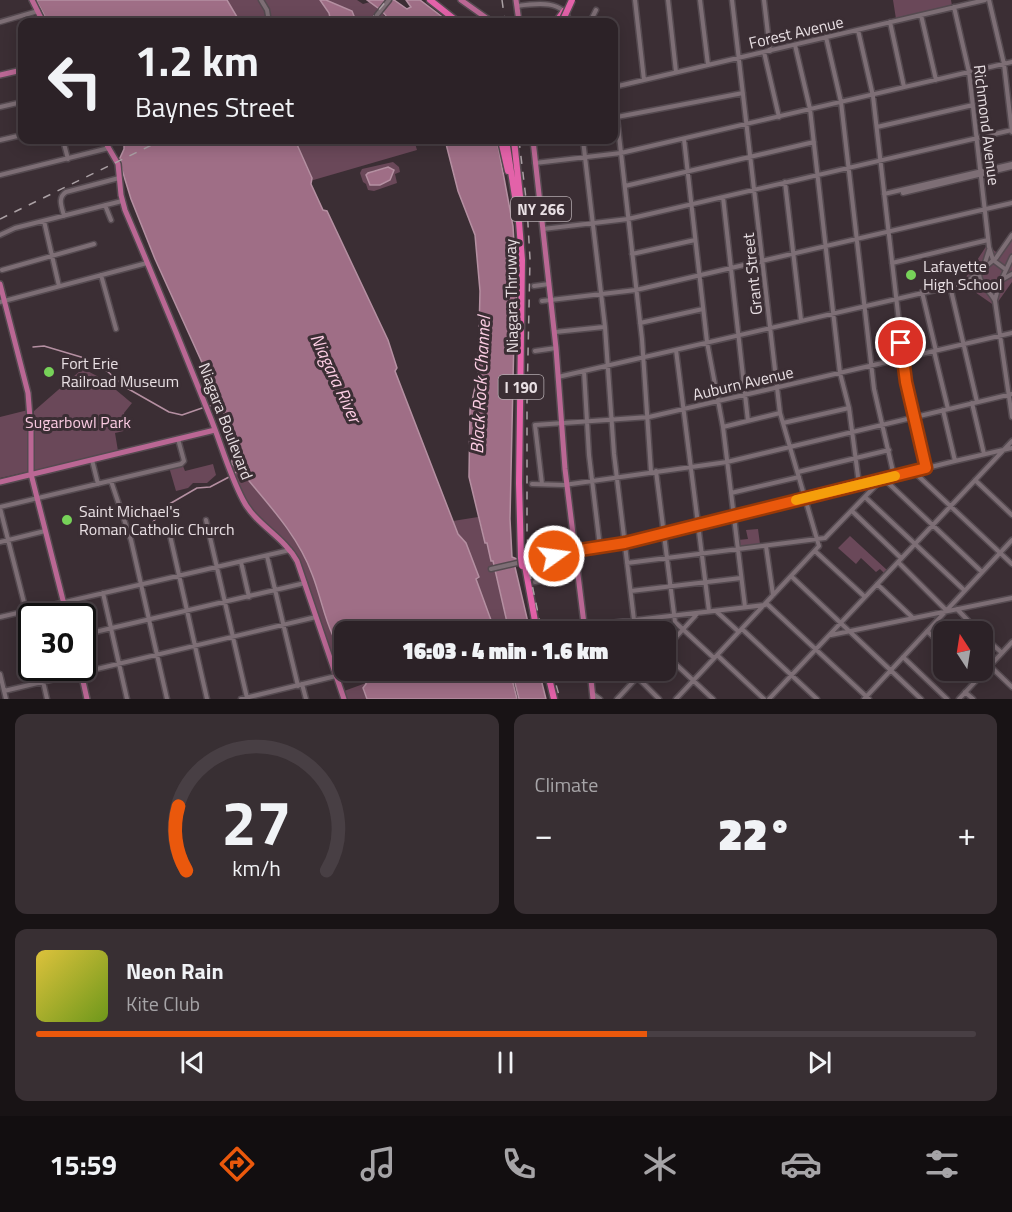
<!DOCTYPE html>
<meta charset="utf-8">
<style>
body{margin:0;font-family:"Titillium Web",sans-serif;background:#382f33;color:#f1f3f6;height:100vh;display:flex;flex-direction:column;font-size:22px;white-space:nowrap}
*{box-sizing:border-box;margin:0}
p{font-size:20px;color:#a6a4a7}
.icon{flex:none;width:33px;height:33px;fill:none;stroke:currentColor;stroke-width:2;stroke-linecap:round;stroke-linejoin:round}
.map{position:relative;height:699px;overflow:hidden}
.drawer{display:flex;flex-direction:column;gap:15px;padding:15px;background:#181315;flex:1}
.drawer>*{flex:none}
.hud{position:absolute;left:18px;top:18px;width:600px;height:126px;border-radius:12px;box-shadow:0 3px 15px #0003,0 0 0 2px #483f44;background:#2c2227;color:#f1f3f6;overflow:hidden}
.needle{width:39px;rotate:348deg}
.tools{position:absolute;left:933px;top:621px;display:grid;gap:12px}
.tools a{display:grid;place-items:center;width:60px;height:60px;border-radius:12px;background:#2c2227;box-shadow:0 3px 15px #0003,0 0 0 2px #483f44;font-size:30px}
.speed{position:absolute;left:18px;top:603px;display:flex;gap:12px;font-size:30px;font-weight:700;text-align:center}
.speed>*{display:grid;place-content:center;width:78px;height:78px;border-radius:50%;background:#2c2227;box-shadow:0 3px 15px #0003,0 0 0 2px #483f44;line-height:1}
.speed .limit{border:3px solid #111;border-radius:9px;background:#fff;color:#111}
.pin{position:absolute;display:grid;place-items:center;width:51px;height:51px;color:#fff;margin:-26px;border:3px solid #fff;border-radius:50%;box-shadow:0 2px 6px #0007}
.me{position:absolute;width:66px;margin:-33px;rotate:76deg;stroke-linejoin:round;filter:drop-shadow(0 0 4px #0008)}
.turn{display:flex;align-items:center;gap:21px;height:126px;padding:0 18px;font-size:27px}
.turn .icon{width:78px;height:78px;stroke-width:2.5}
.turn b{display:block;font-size:42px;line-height:51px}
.big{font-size:45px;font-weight:800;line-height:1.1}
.drawer .card{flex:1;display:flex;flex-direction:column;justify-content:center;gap:9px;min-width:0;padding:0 21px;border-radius:12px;background:#382f33}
.drawer .dial{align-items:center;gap:0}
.dial svg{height:156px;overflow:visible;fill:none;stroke:#483f44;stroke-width:7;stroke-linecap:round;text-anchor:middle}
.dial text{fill:#f1f3f6;stroke:none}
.song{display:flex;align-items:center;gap:18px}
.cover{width:72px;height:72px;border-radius:9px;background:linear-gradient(135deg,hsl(50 70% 55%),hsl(80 70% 35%))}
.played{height:6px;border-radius:3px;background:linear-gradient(90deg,#ea580c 65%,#483f44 65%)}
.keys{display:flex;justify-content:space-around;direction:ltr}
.heat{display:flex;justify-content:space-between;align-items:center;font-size:33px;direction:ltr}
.drawer .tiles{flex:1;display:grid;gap:15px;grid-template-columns:1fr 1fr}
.card:last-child{grid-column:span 2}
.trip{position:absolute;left:334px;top:621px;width:342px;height:60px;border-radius:12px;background:#2c2227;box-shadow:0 3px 15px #0003,0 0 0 2px #483f44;font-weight:800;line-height:60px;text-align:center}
.menu{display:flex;height:96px;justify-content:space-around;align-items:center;background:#120e10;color:#a6a4a7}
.menu .icon{width:42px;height:42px}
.menu .on{color:#ea580c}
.menu b{font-size:27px;color:#f1f3f6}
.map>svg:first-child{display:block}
</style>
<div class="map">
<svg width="1012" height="699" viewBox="0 0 1012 699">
<rect width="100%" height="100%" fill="#3b2e34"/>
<path fill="#6a4859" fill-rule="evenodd" d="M227,0H357L363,4L370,2L383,11L385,22H240Z
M893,0H951L952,6L896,19Z
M295,140H414L417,150L310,181L312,177Z
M393,162L399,167L400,172L395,174L397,183L374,191L368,190L366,184L363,182L360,173L362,169ZM388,167L393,169L390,180L379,185H370L367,176L372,171Z
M1012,239V253L1008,260L1012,263V282L995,306L962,283L987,245L1000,255Z
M81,370C95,370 120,394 132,403L124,413L128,430L115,433L118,451L34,471V411Z
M28,410L27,472L0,478V417Z
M180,464L183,466L185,471L213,464L216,475L207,483H193L188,488L176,491L169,467Z
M232,464L240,470C263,498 287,526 305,557C316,578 324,610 331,633C343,640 345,649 345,662L334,666L296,554L248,506L228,465Z
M478,517L485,543H487L491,561H493L509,631H495L475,579L479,577L466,543L458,534L453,521Z
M758,529L760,544L739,547L738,540L748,539L746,530Z
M850,536L887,570L884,573L880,569L876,572L861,558L856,564L838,548Z
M366,683L363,690L367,699H346L344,691Z"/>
<path fill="#9f6e86" stroke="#b590a2" stroke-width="1.5" d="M36,0H227L240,22H48Z
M320,0H326L352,11L354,16L352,22H331L329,13Z
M367,0H394L407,9L411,7L406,0H420L449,22H391L382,11Z
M124,140H295L312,178L311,184L323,210L327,211L388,340L397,368L395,371L458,534L466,543L479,577L476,579L495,631L345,632V651L339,638L333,636C324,617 320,594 312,574C298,535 266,502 240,470L232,464V460L239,449L235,444L214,389L155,259L131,199L119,160L124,149Z
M445,140H497L513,226L517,297L514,335L510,519L512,557L517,559L515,567L530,631H509L493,561H491L487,543H485L469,477L470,410L478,374L480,291L475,235L458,191Z
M388,167L394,170L390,180L380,185H370L366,175L368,173Z
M366,671H510L517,699H367L363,688L366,684Z
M512,671H539L546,699H519Z"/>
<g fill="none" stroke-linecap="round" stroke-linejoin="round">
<path stroke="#b590a2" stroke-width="1.5" d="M33,347L44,346L81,357L107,371L125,387L169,412L182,415L205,407
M209,406L216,404
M233,474L240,470
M136,536L149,527L166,506L197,488L210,487L229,477"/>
<g stroke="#554a50" stroke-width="7">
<path id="minor" d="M261,0L267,10L269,22
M635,0L644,80
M668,0L676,72
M700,0L708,65
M764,0L770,51
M989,0L1004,64L1012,132
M517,6C538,3 564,0 570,22
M954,7L969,72L989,247L993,260
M921,15L936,80
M0,22L38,11
M374,22L377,15L389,0
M590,22L596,10
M890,22L904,87
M858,30L873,96L906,383L926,468
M826,37L841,102L874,389L894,476
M795,45L810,109L840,373L849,408L859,484
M764,52L779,117
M614,87L985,0
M614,91L642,339L651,472
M0,107L22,102
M617,117L743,93
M877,127L973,105
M684,139L707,342L723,427L745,607
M0,140L22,135
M63,140L68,159
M583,140L605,327L614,454L634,620L636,625L641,632
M535,163L621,153L1012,62
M0,175L109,148
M785,182L801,320
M625,186L814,142
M903,193L1012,167
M884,194L1012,164
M723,197L748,421
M105,205L111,220
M64,216C62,207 57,198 66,192L119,178
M44,221L59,286
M543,229L628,219L1012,130
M0,235L15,228L122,201
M632,254L695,240
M993,260L1005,269
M892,263L988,240
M984,266L989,250
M2,270L94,244
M979,273C979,285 990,290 995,301L1012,417
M101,275L116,329
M1003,279L1012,274
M967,282L996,258L1012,235
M534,286L549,284
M950,286L977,402
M987,288L999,285L1012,257
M922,292L936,351
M995,300L999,285
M542,301L636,290L1012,203
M0,302L147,263
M640,323L703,309
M555,332L604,327
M676,350L709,611
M535,351L556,348
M934,351L948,409
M584,371L589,455L600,547
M558,377L966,283L981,284
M972,403L984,454
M943,410L955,461
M783,423L849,408
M723,427L780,413
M92,460L98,484
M656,471L675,622L714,658
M913,471L1012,564
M798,472L889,450
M975,480L1012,515
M111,481L131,540L167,699
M532,484L564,485L727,462L1012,394
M542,484L535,425L649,417L1012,333
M731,493L799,477
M865,497L964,590
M0,507L181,464L184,461L178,439
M0,508L32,634
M852,511L901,558
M206,520L247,698
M169,531L207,699
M0,542L45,531
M766,546L773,595
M815,551L865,597
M554,554L558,577
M267,556L298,686
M241,562L249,597
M898,562L946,610
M627,563L825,538L883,478L982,572
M491,569L570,551L625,543L955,461L1012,448
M791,576L921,699
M535,582L578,573
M877,584L913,618
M631,591L741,578
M103,593L127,699
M766,603L869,699
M957,609L979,632
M716,611L739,632
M0,617L290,550
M584,626L765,605
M742,629L817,699
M927,631L944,647
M82,635L305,583
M831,635L1012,598
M982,635L1002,653
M30,647H32
M666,648L698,613
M666,655L713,699
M717,655L764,699
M903,657L947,699
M990,666L1012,687
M40,668L47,699
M630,670L659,699
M968,670L977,679
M0,674L6,699
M302,684L306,699
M4,691L316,617
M965,692L973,699
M593,694L600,699
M241,699L336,676
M617,699L644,670
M676,699L819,546L780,413L732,0
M769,699L1012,441
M864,699L1012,540
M959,699L1012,642"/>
</g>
<g stroke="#554a50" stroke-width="8">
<path id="major" d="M32,0L43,22
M461,0L492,22
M516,0L519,22
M0,75L22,70
M104,140L118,164L121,195L125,210C154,278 182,346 209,414C221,443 228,471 243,500C255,524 284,537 297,561L344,699
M533,140L556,348L565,469L585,632
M0,284L28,393L31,431V474L67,616
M0,482L215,430
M80,668L87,699
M590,670L593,699"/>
</g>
<g stroke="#554a50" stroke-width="9">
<path id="highway" d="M430,0L458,22
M556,22L564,11
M501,140L508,171
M506,140L519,222L522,260L519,483L521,558
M514,140L522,215
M525,566L537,632
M547,670L554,699"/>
</g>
<use href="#minor" stroke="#7d6e75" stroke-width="4"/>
<use href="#major" stroke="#ba6794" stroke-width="5"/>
<use href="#highway" stroke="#e362a9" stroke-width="6"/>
<path stroke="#aba1a5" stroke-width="1.5" stroke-dasharray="8 8" stroke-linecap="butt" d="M502,0L505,22
M369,22L387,0
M519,140L527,207L530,259L527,402V534L530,575L542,632
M0,219L162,140
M552,670L560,699"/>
<g stroke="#554a50" stroke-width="9" stroke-linecap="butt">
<path id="highway-bridge" d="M562,22L572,0
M521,558L522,566"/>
</g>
<use href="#highway-bridge" stroke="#e362a9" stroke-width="6"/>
</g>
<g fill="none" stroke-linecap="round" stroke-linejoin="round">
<g stroke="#983908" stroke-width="15">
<path id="route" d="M554,556V554L625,543L926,468L906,382L901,343"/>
</g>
<use href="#route" stroke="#ea580c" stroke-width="10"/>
<path stroke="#f59e0b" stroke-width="10" d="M796,500L895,476"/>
</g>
<g fill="#77d259" stroke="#3b2e34" stroke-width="2">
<circle cx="911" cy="275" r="6"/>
<circle cx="49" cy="372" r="6"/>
<circle cx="67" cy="520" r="6"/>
</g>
<g text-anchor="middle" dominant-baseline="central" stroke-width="6" stroke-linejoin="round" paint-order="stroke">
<g fill="#3b2e34" stroke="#b4aaae" stroke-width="1.5">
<rect x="511" y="197" width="60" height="24" rx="4.5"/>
<rect x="498.5" y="375" width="45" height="24" rx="4.5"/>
</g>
<g font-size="15" font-weight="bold" fill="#e8dfe3">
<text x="541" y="209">NY 266</text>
<text x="521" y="387">I 190</text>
</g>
<g font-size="16" fill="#e8dfe3" stroke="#3b2e34">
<text transform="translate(796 32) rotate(-13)">Forest Avenue</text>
<text transform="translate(987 125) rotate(83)">Richmond Avenue</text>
<text transform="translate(752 274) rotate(-96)">Grant Street</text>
<text transform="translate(511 296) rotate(-91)">Niagara Thruway</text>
<text transform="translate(743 383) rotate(-13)">Auburn Avenue</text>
<text transform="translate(226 421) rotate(69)">Niagara Boulevard</text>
</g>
<g font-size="16" fill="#e8dfe3" stroke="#3b2e34" text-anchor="start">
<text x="923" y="266">Lafayette<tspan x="923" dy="18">High School</tspan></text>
<text x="61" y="363">Fort Erie<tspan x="61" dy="18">Railroad Museum</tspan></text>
<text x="79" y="511">Saint Michael's<tspan x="79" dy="18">Roman Catholic Church</tspan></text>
</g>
<g font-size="16" fill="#f8c9df" stroke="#3b2e34">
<text x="78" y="422">Sugarbowl Park</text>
</g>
<g font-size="18" font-style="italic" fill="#fecfe5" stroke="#3b2e34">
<text transform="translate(336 378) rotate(65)">Niagara River</text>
<text transform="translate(480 385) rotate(-87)">Black Rock Channel</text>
</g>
</g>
</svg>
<div class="tools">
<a><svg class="needle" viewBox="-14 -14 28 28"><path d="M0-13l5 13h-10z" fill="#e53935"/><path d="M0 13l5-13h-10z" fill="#a6a4a7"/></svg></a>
</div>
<div class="speed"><div class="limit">30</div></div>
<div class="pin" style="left:901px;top:343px;background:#d93025"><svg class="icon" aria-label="arrive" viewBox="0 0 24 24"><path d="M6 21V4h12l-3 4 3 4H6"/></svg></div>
<svg class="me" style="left:554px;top:556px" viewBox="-20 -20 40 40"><circle r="17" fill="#ea580c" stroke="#fff" stroke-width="3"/><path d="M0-11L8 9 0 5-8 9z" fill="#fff"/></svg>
<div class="trip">16:03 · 4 min · 1.6 km</div>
<div class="hud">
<div class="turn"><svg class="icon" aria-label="left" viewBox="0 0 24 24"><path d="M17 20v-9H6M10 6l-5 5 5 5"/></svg><div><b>1.2 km</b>Baynes Street</div></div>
</div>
</div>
<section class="drawer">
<div class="tiles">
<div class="card dial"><svg viewBox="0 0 100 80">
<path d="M14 69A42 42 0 1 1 86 69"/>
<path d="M14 69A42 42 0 0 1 10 36" stroke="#ea580c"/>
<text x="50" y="56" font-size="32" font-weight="700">27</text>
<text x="50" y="72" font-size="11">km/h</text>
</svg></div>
<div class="card"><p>Climate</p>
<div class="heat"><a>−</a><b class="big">22°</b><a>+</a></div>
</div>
<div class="card">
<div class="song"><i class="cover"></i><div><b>Neon Rain</b><p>Kite Club</p></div></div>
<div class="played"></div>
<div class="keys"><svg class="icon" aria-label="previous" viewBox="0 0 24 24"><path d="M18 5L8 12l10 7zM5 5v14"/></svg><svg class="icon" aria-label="pause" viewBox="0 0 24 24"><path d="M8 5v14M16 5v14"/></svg><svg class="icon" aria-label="next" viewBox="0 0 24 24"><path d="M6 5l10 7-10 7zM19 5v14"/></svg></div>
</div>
</div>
</section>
<nav class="menu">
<b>15:59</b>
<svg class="icon on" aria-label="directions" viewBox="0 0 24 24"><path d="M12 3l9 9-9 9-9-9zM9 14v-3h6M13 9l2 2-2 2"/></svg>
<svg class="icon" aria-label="music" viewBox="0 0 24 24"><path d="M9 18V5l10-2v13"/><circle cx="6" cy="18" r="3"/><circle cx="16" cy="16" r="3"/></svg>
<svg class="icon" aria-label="phone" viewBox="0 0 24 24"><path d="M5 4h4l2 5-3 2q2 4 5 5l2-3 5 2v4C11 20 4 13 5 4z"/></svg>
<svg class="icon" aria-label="climate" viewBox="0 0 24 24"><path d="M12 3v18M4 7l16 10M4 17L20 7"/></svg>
<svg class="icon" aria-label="car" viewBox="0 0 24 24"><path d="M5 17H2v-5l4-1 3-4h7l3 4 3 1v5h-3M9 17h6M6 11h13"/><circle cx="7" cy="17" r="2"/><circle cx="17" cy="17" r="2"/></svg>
<svg class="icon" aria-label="filters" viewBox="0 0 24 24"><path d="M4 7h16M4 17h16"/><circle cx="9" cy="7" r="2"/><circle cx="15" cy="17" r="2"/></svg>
</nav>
